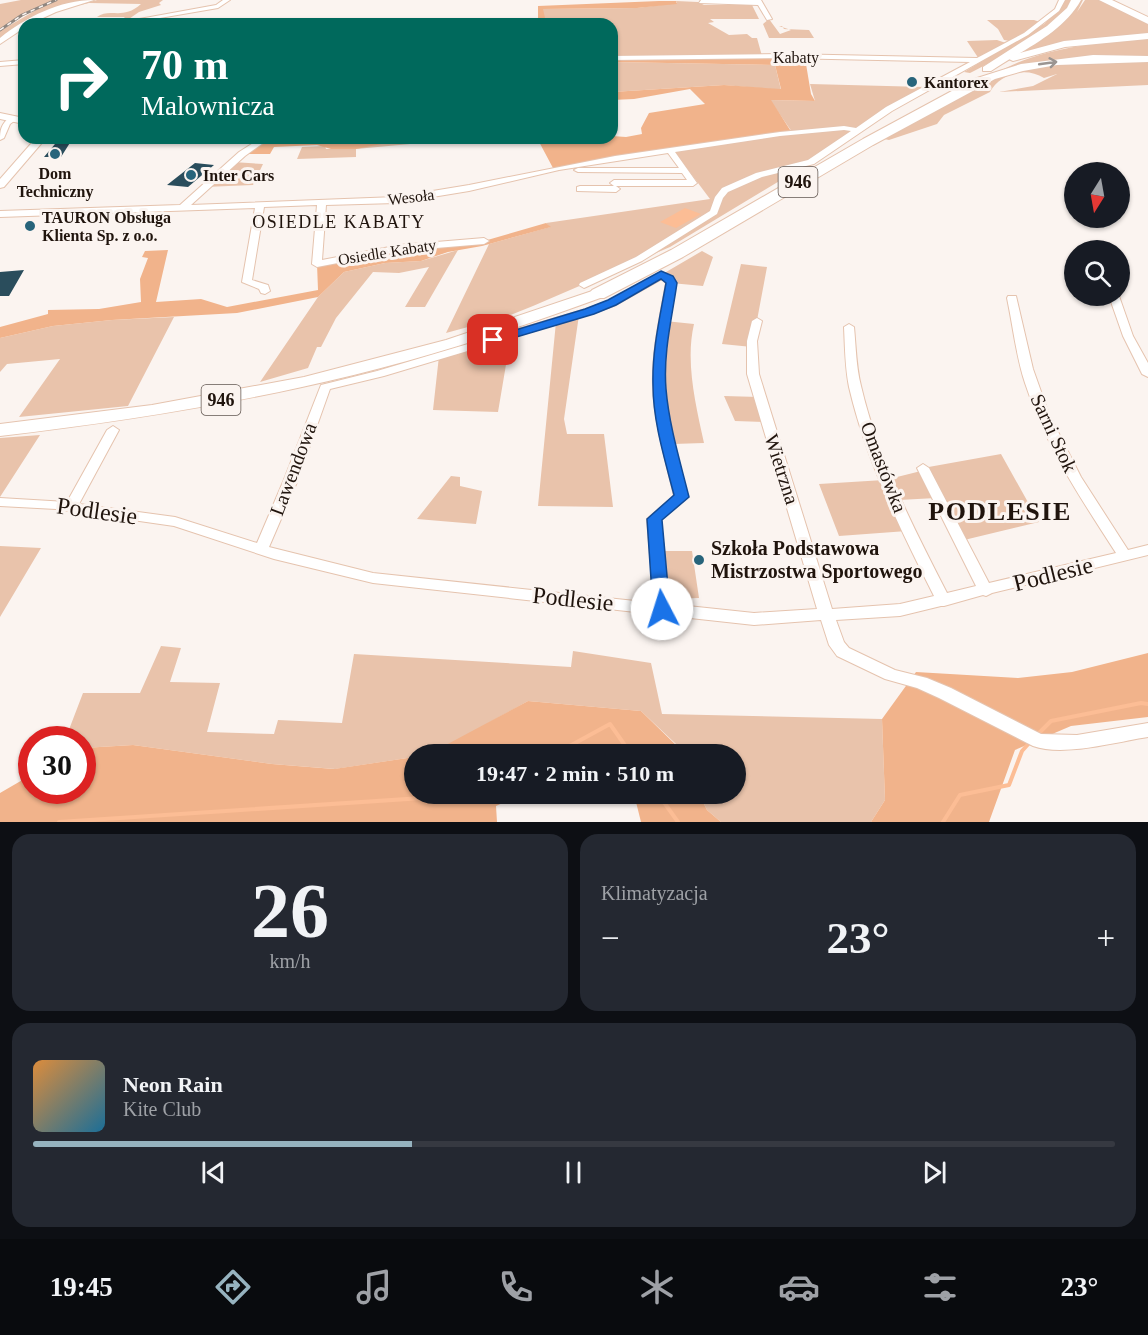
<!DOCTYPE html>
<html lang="pl">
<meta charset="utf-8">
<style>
body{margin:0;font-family:"Times New Roman",serif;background:#242831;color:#f1f3f6;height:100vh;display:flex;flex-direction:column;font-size:22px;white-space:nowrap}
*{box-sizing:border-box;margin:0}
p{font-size:20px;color:#9ea1a6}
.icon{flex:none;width:33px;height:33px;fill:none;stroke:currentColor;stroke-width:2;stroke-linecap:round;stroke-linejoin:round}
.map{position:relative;height:822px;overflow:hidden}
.drawer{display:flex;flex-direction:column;gap:12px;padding:12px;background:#0d0f14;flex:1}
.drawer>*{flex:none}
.banner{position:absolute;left:18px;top:18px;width:600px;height:126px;border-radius:18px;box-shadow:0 2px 4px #0004;background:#00695c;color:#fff;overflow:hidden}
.needle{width:39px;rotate:191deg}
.tools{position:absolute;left:1064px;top:162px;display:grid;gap:12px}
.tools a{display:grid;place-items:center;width:66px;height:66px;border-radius:50%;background:#171b24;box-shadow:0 2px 4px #0004;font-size:30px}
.speed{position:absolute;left:18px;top:726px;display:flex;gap:12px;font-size:30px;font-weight:700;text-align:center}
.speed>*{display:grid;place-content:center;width:78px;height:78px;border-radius:50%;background:#171b24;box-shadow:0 2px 4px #0004;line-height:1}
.speed .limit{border:9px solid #d22;background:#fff;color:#111}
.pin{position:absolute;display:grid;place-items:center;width:51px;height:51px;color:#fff;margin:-26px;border-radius:12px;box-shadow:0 3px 9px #0006}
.me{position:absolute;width:66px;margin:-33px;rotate:355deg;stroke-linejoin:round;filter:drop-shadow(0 0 4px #0008)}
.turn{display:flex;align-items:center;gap:21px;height:126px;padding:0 24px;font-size:27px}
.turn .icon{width:78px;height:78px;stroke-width:2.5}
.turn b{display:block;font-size:42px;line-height:51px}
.big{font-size:45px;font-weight:600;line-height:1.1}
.drawer .card{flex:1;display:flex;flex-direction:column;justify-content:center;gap:9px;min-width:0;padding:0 21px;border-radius:18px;background:#242831}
.drawer .dial{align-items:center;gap:0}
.dial b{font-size:78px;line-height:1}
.song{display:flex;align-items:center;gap:18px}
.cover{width:72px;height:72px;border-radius:9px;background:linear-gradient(135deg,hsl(30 70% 55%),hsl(200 70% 35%))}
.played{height:6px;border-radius:3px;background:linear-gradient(90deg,#96b3bf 35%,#363941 35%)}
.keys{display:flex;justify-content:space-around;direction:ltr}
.heat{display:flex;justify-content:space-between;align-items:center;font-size:33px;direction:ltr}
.drawer .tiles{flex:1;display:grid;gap:12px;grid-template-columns:1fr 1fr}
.card:last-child{grid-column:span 2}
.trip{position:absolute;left:404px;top:744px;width:342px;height:60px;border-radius:30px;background:#171b24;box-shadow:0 2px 4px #0004;font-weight:600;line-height:60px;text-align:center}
.menu{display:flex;height:96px;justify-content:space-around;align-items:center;background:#090b0e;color:#9ea1a6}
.menu .icon{width:42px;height:42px}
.menu .on{color:#96b3bf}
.menu b{font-size:27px;color:#f1f3f6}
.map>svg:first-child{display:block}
</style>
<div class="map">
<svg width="1148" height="822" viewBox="0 0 1148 822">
<rect width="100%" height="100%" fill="#fbf4f0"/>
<path fill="#e9c3ab" d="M21,0H86L35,15L0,38V31L43,6L21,15L0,29V4Z
M97,0H163L159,3L161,5L139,12L123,23L119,22L125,17H97C110,7 122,21 141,4L89,3L71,7Z
M1064,0H1073C1065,20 992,62 970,73L964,72L1044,24L1059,10Z
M1080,0H1083L1077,12L1085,0H1099L1148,24V35L1062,43L1012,55C1034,40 1069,26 1080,0Z
M676,1L698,2L704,5H752L759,19H710L714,22L708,23L729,35L747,34L752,38H757L762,56L612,58V24H596V19H544L542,9L637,8L677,3Z
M769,19L780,34L791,30L779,26H782L784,29L809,30L814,38H769L763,24Z
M987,20H1034L1040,22L1010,41L1004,40L998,29Z
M1148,39V58H1107L998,72C1044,47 1096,43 1148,39Z
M997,40L1006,43L979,59L967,41Z
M1148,60V85L999,92L1033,86L1057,74L1044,78C1025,66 1000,74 990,92L944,115L937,124L889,140L879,138L998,77L1020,70L1054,64Z
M612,62L775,65L781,90L724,85L612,92Z
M810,84L925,87L923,91L811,162L670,247L533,306L508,316L446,333L489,244L550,227L546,223L710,199L674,151L792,132L770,100L815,101Z
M392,142L410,144L356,149V157L297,159L302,147L325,146L326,149H344Z
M233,162L263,164L253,185L204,187Z
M458,250L425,307H405L429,267L399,273L373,272L336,318L321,347H317L308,368L260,382L318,297L344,272L385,263L421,261Z
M702,251L713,257L703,286L671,283L661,275Z
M741,264L767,267L752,347L722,344Z
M579,315L564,419L567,434H604L613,507L538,506L556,322Z
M174,317L128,406L19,417L60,359L7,364L0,372V338L53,326L112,320Z
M665,321L694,324C685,362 696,406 704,443L673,444L659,388Z
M511,335L498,412L433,410L439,356Z
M724,396L759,397L766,422L735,421Z
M40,435L0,497V438Z
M1001,454L1039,522L960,541L923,468Z
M921,471L936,498L899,500L889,479Z
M451,476L460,477V486L482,491L476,524L417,519Z
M884,480L907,531L839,536L819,484Z
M0,546L41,548L0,617Z
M663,551H692L699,598L668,599Z
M161,646L181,648L170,682L220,683L207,732L274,734L278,720L342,723L354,654L571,667L573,651L651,663L662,714L882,719L885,800L871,822H721L707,810L699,794H735V754H681L677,745L641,711L528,701L433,754H414V757L335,769L272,764L133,745L83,748L82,740H65L83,693H140Z"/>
<path fill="#f1b38b" d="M659,1H676L677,4L637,8L543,9L545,18L596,19V24H532L538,20V6Z
M612,58H805L811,94L815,101L771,100L792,133L553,168L537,138H612V136L626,137L642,134L641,128L649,113L705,104L690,89L634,99L612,100V92L724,85L781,89L775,65L612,62Z
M331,138H453L410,144L392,142L356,149H331L317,145L274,147L270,154H242L257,142L329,140Z
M546,223L551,227L482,246L448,252L421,261L385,263L344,272L318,297L237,313L112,320L53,326L0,338V327L48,314V310L99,309L141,302L140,279L148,258L142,257L145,251L168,250L156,302L201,299L227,307L318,290L317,264L371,251L484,241Z
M1148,653V717L1071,726L1015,750L989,822H871L885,800L882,719L916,672L1018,678L1072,672Z
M528,701L641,711L677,746L681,754H429Z
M133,745L272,764L334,769L414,757V794H523L496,806L497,822H0V793L31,775L32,790H82L83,748Z
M634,794H699L707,810L721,822H641Z"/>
<path fill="#fcbd95" d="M685,208L701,214L676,228L660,222Z"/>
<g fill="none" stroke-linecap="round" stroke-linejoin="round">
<path stroke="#fcbd95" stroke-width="4" d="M1038,734L1051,721L1141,703L1148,704
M555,754L610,724L631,754
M658,794L678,822
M59,822L483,794
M943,822L960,795L1009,785L1022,751L1031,741"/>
</g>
<path fill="#2a4d5c" d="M60,138H73L61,157H44Z
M195,163L214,165L188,187L167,185Z
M24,270L9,296H0V272Z"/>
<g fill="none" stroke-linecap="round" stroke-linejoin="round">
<g stroke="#e5c3ae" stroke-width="2">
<path id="minor" d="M223,0H230L218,8L125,24H112L216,5Z
M701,0H761L772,19L767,20L758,5L699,3Z
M1059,0H1065L1059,11L1028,35L892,111L814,164L762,177L728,192L723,198L717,214L642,261L584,288L579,285L580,283L636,257L710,211L715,197L722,188L756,173L808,160L851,131L844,130L780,136L675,152L697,183L693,186H614L610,183L614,180H687L682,173L578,172L574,170L578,168H679L668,153L559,170L469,191L396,203L326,205L322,260L400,245L484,238L489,241L484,244L400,251L317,267L312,264L317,205L264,207L252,280L268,285L270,291L265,294L261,293L259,289L242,282L255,208L0,217V211L180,205L239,152L261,138H270L245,156L191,205L396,197L469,185L615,156L780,132L844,126L856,128L886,107L970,62L785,58L612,60V56L785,54L977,58L1024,33L1055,9Z
M24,60V64L0,66V62Z
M10,117L17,119L10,124L4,138L0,140C0,130 1,124 10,117Z
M580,186H616L620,189L616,192L577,191V187Z
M661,272L673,276L676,283C671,318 662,353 665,389C668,425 679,461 688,497L661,520L669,604L754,613L817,609L747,374V341L752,321L757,318L762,321L757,341L759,374L832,609L900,604L934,596C900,529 866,460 849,387C845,367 845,347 844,327L849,324L854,327C856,347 856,367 861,386C878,459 913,527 947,593L976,586L917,468L923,464L929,468L989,583L1116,553C1081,499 1045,445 1025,383C1016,356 1013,326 1007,298L1008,296H1016L1033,369L1049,414L1081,477L1128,550L1148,545V555L992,593L986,596L983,595L944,606H941L900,616L836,620L844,642L849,648L895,670L927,678L951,688L1041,734L1077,735L1148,723V737C1116,742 1063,757 1033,746L939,698L917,688L885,679L837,656L829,645L821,620L754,625L373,583L274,559L174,526L56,509L0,506V498L67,502L107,430L113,426L119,430L79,504L175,517L257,543L283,482L321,385L377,371L586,309L608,301ZM662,279L666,283C660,317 652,351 653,385C654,423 666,460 674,496L647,519L654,603L373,573L269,547L297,482L330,389L384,376L594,313L616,305Z
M1109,296H1119L1133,336L1148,363V377L1142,374L1123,336Z"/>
</g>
<g stroke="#e5c3ae" stroke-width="2">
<path id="tertiary" d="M94,0L56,12L30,24H24V28L0,44V38C26,17 60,0 94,0Z
M0,113L24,118V124L0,119Z
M36,138H46L4,187L0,188V179Z"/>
</g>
<g stroke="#e5c3ae" stroke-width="2">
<path id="primary" d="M598,289L603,291L606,294L603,297C505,333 405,365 302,387C202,409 101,424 0,436V424L152,405L304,377L446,340Z"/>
</g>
<g stroke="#e5c3ae" stroke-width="2">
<path id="trunk" d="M1071,0H1081C1062,34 1022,50 991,71H983V67L1047,26L1067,8Z"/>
</g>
<g stroke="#e5c3ae" stroke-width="2">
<path id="motorway" d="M1099,0H1112L1148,17V24Z
M1148,33V39L1065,47L1013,61L1007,58L1009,56L1064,41Z
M1093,55L1148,56V62L1057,65L1023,71L995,79L873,145L683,257L604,298H592L589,294L592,290L671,250L863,139L974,79L1021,64Z"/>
</g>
<use href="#minor" fill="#fff" fill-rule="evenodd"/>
<use href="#tertiary" fill="#fff" fill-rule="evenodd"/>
<use href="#primary" fill="#fff" fill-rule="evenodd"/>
<use href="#trunk" fill="#fff" fill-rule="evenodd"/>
<use href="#motorway" fill="#fff" fill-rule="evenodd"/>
<g stroke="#908781" stroke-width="3">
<path id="rail" d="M0,30L22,15L56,0"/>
</g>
<use href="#rail" stroke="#fbf4f0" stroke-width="1.5" stroke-dasharray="4.5" stroke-linecap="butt"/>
</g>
<defs><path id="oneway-shaft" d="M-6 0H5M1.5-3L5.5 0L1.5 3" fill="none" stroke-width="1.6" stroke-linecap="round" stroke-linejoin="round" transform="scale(1.5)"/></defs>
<use stroke="#9b9592" href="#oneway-shaft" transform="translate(1048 63) rotate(-8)"/>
<path fill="#1a73e8" stroke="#114b97" stroke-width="1.5" d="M661,271L673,276L677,283C672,318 663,353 666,389C669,425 680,461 689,497L662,520L670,609L668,613L662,615L656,613L653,609L647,519L674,495C665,460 653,422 653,385C652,350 660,317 666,283L661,279L616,305L594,314L493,344L487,340L489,338L585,309L608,300Z"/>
<g fill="#27647b" stroke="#fbf4f0" stroke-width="2">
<circle cx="912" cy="82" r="6"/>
<circle cx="55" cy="154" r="6"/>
<circle cx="191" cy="175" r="6"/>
<circle cx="30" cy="226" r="6"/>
<circle cx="699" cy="560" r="6"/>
</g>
<g text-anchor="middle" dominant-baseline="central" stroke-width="6" stroke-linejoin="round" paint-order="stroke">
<g font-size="16" fill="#20140d" stroke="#fbf4f0">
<text x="796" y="57">Kabaty</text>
<text transform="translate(411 197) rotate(-7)">Wesoła</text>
<text transform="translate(387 252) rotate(-9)">Osiedle Kabaty</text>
</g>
<g font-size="16" font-weight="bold" fill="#20140d" stroke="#fbf4f0" text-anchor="start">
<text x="924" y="82">Kantorex</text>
<text x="55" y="173" text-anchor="middle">Dom<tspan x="55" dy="18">Techniczny</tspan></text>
<text x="203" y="175">Inter Cars</text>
<text x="42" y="217">TAURON Obsługa<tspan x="42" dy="18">Klienta Sp. z o.o.</tspan></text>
</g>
<g fill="#fbf4f0" stroke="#625751" stroke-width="1.5">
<rect x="778.5" y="167" width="39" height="30" rx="4.5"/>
<rect x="201.5" y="385" width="39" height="30" rx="4.5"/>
</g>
<g font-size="18" font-weight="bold" fill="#20140d">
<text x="798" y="182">946</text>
<text x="221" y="400">946</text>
</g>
<g font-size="18" letter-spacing="1.5" fill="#20140d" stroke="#fbf4f0">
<text x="339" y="222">OSIEDLE KABATY</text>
</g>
<g font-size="20" fill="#20140d" stroke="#fbf4f0">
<text transform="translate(1054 433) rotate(65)">Sarni Stok</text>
<text transform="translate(884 467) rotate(69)">Omastówka</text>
<text transform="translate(293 469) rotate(-69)">Lawendowa</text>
<text transform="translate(782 469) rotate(72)">Wietrzna</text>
</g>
<g font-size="20" font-weight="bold" fill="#20140d" stroke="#fbf4f0" text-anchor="start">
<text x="711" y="548">Szkoła Podstawowa<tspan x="711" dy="23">Mistrzostwa Sportowego</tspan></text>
</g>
<g font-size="24" fill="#20140d" stroke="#fbf4f0">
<text transform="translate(97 511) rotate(8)">Podlesie</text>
<text transform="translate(1053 574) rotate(-14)">Podlesie</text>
<text transform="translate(573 599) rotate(6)">Podlesie</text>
</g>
<g font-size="26" font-weight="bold" letter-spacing="1.5" fill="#20140d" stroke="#fbf4f0">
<text x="1000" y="511">PODLESIE</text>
</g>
</g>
</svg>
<div class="tools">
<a><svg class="needle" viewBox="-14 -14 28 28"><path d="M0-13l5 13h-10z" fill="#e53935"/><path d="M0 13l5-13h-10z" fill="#9ea1a6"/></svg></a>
<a><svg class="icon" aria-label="search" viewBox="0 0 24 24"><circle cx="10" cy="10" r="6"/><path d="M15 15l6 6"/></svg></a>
</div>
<div class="speed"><div class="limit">30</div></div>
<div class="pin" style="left:493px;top:340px;background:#d93025"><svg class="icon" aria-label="arrive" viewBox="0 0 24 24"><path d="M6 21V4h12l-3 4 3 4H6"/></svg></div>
<svg class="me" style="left:662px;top:609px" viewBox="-20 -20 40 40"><circle r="19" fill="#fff"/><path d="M0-13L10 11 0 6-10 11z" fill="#1a73e8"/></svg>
<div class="trip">19:47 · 2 min · 510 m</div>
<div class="banner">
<div class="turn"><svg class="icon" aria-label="right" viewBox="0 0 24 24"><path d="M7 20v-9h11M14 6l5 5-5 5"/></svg><div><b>70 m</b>Malownicza</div></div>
</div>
</div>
<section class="drawer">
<div class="tiles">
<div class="card dial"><b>26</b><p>km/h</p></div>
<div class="card"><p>Klimatyzacja</p>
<div class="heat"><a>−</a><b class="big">23°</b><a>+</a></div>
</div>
<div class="card">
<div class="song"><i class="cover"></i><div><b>Neon Rain</b><p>Kite Club</p></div></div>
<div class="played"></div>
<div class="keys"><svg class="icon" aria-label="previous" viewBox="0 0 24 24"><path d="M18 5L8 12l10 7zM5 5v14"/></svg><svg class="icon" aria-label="pause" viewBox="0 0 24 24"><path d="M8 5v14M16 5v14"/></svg><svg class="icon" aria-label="next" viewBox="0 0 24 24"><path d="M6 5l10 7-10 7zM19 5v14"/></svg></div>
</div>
</div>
</section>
<nav class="menu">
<b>19:45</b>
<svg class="icon on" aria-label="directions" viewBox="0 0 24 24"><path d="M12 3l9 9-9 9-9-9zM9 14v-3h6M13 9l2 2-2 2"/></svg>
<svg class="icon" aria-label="music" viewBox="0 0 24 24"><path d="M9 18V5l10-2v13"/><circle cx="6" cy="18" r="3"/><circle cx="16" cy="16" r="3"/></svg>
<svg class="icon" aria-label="phone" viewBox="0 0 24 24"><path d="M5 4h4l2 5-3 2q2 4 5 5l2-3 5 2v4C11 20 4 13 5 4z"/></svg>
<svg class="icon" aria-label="climate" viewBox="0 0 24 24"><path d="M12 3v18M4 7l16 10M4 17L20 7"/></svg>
<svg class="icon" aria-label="car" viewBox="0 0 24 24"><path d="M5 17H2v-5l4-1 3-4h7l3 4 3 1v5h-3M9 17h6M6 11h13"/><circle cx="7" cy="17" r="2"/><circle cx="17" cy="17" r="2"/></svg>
<svg class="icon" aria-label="filters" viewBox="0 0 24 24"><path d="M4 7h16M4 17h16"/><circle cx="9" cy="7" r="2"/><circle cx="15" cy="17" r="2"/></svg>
<b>23°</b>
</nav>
